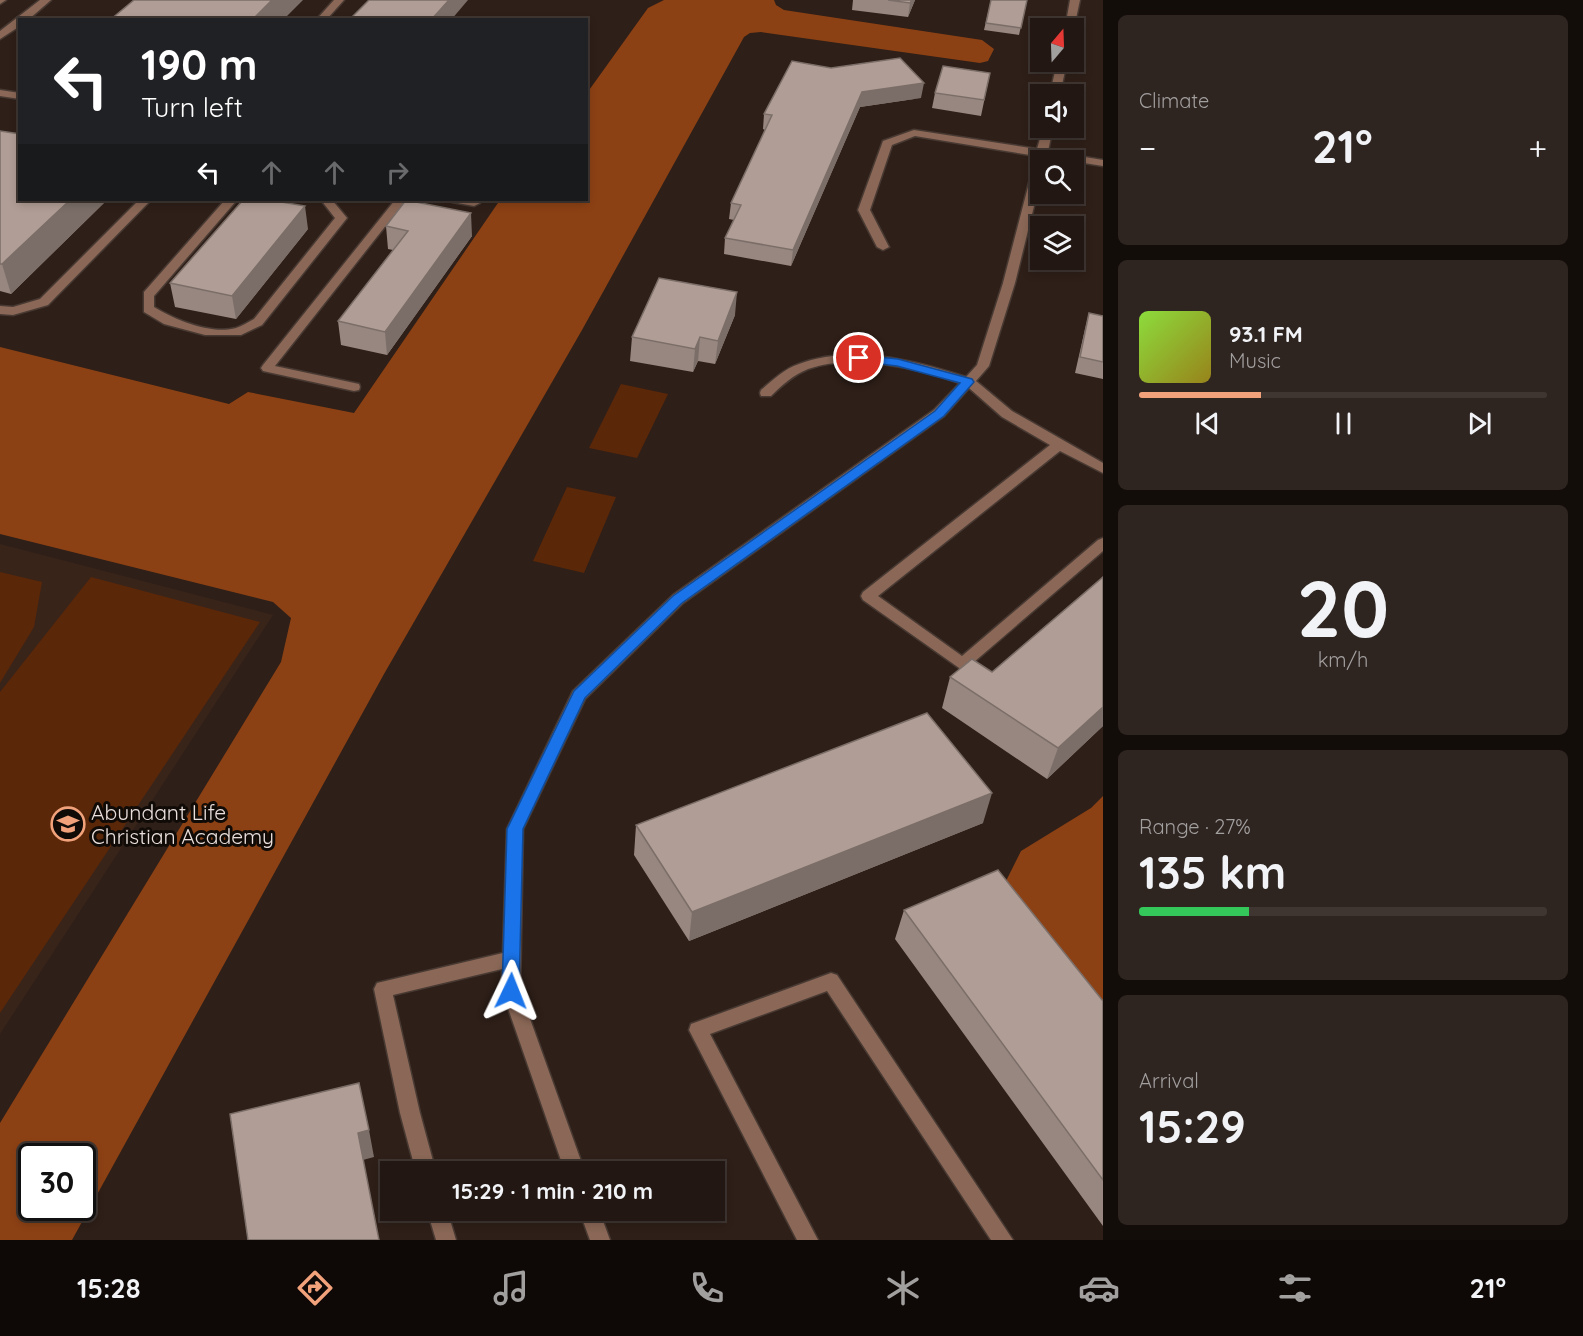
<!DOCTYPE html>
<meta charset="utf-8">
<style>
body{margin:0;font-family:Quicksand,sans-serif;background:#2e2420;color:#f1f3f6;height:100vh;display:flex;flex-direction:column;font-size:22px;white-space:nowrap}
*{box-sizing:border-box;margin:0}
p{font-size:20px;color:#a29f9f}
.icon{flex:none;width:33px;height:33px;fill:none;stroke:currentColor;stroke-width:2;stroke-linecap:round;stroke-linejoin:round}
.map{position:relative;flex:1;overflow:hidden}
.panel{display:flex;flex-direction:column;gap:15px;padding:15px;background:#130d0a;width:480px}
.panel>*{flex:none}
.hud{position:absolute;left:18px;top:18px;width:570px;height:183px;border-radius:0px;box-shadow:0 3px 9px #0003,0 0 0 2px #3f3632;background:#202124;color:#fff;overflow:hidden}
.needle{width:39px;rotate:19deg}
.tools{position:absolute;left:1030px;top:18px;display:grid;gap:12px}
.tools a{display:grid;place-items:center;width:54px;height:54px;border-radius:0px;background:#221712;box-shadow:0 3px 9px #0003,0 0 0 2px #3f3632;font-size:30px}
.speed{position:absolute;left:18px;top:1143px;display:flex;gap:12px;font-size:30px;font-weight:700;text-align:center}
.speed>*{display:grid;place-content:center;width:78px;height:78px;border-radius:50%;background:#221712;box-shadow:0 3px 9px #0003,0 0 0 2px #3f3632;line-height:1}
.speed .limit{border:3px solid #111;border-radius:9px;background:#fff;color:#111}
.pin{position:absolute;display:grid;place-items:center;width:51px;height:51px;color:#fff;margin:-26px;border:3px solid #fff;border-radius:50%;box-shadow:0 2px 6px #0007}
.me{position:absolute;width:66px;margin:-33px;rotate:2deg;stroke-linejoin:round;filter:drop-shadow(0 0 4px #0008)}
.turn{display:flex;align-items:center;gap:21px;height:126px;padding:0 24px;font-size:27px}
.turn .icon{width:78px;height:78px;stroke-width:2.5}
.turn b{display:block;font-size:42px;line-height:51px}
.lanes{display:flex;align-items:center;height:57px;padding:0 24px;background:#0003;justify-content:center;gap:30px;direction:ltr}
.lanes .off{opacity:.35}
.big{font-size:45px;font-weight:700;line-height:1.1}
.panel .card{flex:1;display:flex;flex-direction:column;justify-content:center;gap:9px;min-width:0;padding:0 21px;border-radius:9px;background:#2e2420}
.panel .dial{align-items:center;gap:0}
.dial b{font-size:78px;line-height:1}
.song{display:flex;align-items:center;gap:18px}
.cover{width:72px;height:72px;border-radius:9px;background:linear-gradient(135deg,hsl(90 70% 55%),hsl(50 70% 35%))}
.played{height:6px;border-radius:3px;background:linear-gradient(90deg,#f1a27b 30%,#3f3632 30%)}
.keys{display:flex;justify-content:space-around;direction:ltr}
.heat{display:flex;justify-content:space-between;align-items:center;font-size:33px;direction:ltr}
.charge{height:9px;border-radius:4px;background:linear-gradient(90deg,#34c759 27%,#3f3632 0)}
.trip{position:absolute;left:380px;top:1161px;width:345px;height:60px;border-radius:0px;background:#221712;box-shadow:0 3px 9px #0003,0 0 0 2px #3f3632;font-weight:700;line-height:60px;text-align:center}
.menu{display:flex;height:96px;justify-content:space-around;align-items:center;background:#0e0907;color:#a29f9f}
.menu .icon{width:42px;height:42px}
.menu .on{color:#f1a27b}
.menu b{font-size:27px;color:#f1f3f6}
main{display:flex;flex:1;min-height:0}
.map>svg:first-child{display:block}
</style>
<main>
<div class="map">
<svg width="1103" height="1240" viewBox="0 0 1103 1240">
<rect width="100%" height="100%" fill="#2e1f18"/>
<path fill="#39241a" d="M0,544L273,615L0,1034Z"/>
<path fill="#5a2709" d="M621,384L668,394L637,458L589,448Z
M567,487L616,497L584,573L533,561Z
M0,572L42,582L34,627L0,683Z
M91,577L260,622L0,1013V692Z"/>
<path fill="#8c4114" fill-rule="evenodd" d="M664,0H774L776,5L784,10L982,40L994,49L988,61L980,63L761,32L750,33L744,37L582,330L384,674L72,1240H0V1123L281,662L291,618L273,602L0,534V347L229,404L248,392L354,413L500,200H586L587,93L648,8ZM32,1156H82V1208H32Z
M1103,796V1009L1006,881L1021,851L1091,808Z"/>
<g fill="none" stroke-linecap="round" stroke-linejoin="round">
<g stroke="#483a33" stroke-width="3">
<path id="minor" d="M0,0H6L0,4Z
M40,0H51L28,20H20V26L0,39V31Z
M334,0H344L326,20H316Z
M1070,0H1080L1074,28H1065Z
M1057,62H1067L1060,94H1050Z
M0,90L20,93V99L0,96Z
M1043,128H1053L1048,151L1103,160V166L1046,157L1045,160H1041V178L1015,283L989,366L976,381L1012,411L1103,463V473L1060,451L878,596L962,656L1098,540L1103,538V551L967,668L962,670L863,600L861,596L863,592L1050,445L1002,417L969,388L944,416L683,603L585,699L523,829L520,991L585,1172H565L502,991V969L393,995L420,1113L436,1172H416L400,1113L374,989L377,983L503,953L507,829L573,691L673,595L934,410L960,383C917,368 852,353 808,369C793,375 782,385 771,396H761L760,393L761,390C773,380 784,369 799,364C851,344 914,360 966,377L977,365L1003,283L1036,156L915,136L892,145L870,210L889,247L883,250L877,247L858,210L883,141L914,130L1037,149Z
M139,200H151L48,305L13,315L0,314V306L13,307L40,299Z
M225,200H237L154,296V307C175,320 212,335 236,328C242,326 248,322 254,319L335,218L321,200H332L347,218L262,325L241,335H205L164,324L144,312V292Z
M395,200H406L275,366L359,384L360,387L359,390L354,391L263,371L261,368L263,365Z
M450,200H473L480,203L474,206L452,202Z
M831,973L837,975L1013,1240H991L827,991L710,1034L818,1240H797L689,1030L691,1024Z
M427,1210H447L456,1240H436Z
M579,1210H599L610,1240H590Z"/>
</g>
<use href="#minor" fill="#8a6756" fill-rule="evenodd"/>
</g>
<path fill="#978780" d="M853,0H915L908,17L852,10Z
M991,0H1027L1019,35L984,30Z
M990,73L981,116L932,108L935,93Z
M921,98L860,107L791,266L724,254L725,238L734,220L729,219L731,203L765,130L763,129L764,114Z
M0,131L20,200H107L11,294L0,291Z
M386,226L472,236L387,355L341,345L338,321L393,250L388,249Z
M308,229L236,319L175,307L170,283Z
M1089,313L1103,316V379L1075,373L1085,329Z
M735,315L715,364L698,361L693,372L630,361L632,337Z
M992,672L1103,726L1047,779L942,708L950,677Z
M983,823L689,941L634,855L636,825Z
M904,910L1103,1001V1226L895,939Z"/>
<path fill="#7b6e68" d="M272,0H303L283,20H252Z
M449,0H468L451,20H431Z
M912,0H915L908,17L910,3Z
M924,83L921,98L860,107L791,266L793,250L862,92Z
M70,200H107L11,294L2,264Z
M305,206L308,229L236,319L232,296Z
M471,213L472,236L387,355L385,332Z
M737,292L735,315L715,364L718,341Z
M700,337L698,361L693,372L695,349Z
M1103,707V726L1047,779L1058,748Z
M992,793L983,823L689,941L692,912Z
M369,1130L374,1157L363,1160L358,1133Z"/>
<path fill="#b09d95" stroke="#7b6e68" stroke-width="1.5" d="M134,0H272L252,20H110Z
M369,0H449L431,20H349Z
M888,0H912L910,3Z
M991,0H1027L1021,28L986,23Z
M900,58L924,83L862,92L793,250L725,238L741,205L731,203L772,115L764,114L792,61L831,68Z
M943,66L990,73L984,100L935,93Z
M0,131L20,134V200H70L2,264H0Z
M243,200H270L305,206L232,296L170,283Z
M406,200L471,213L385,332L338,321L408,231L386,226Z
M659,278L737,292L718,341L700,337L695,349L632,337Z
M1089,313L1103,316V362L1080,357Z
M1103,577V707L1058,748L950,677L972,659L992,672Z
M927,713L992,793L692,912L636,825Z
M998,870L1103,1001V1180L904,910Z
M359,1083L369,1130L358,1133L379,1240H248L230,1114Z"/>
<path fill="#1a73e8" stroke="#114b97" stroke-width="1.5" d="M859,355L898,359L972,379L974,382L944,416L682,603L585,698L523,829L519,991L517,997L511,999L505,997L502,991L507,829L574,691L673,596L935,411L960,383L897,366L855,361L853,358Z"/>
<defs>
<g id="school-ring" transform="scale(1.725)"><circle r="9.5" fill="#110b08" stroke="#f1a27b" stroke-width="1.5"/><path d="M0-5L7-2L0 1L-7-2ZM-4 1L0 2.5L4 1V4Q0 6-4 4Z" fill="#f1a27b"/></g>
</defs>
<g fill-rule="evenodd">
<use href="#school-ring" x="68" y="824"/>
</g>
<g text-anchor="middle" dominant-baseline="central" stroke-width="6" stroke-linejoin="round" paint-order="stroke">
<g font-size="21" fill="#eadfdb" stroke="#110b08" text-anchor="start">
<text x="91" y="812">Abundant Life<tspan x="91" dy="24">Christian Academy</tspan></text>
</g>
</g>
</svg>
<div class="tools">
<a><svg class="needle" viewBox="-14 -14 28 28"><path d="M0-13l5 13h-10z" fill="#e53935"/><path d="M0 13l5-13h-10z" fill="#a29f9f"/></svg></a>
<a><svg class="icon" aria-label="sound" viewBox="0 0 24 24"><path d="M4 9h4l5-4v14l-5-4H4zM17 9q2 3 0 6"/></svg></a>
<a><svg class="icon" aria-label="search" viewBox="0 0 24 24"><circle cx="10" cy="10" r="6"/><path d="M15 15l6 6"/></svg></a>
<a><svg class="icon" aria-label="layers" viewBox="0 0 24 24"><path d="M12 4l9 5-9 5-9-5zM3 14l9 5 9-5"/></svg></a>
</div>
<div class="speed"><div class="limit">30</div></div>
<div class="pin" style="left:859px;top:358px;background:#d93025"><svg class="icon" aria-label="arrive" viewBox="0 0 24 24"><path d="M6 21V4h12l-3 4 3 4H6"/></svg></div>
<svg class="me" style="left:511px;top:991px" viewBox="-20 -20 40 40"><path d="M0-17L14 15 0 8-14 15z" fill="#1a73e8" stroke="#fff" stroke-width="4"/></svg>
<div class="trip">15:29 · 1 min · 210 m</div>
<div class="hud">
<div class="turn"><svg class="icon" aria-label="left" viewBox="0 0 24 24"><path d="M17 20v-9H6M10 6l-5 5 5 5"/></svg><div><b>190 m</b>Turn left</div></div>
<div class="lanes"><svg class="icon" aria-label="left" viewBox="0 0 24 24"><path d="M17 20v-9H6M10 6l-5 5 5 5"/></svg><svg class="icon off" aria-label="ahead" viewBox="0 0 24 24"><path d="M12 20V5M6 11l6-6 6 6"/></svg><svg class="icon off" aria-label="ahead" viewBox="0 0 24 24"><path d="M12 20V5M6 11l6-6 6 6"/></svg><svg class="icon off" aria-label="right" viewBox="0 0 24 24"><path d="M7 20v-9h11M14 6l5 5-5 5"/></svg></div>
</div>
</div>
<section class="panel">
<div class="card"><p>Climate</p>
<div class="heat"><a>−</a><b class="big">21°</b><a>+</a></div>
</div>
<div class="card">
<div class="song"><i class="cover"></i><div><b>93.1 FM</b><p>Music</p></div></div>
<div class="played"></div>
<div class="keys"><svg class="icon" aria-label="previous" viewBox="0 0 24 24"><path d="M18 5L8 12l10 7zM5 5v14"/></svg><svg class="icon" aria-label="pause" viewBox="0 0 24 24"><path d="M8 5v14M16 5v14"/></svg><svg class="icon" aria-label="next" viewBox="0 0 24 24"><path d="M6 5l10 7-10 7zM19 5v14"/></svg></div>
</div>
<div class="card dial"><b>20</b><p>km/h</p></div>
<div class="card"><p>Range · 27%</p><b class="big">135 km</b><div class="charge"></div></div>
<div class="card"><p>Arrival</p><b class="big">15:29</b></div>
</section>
</main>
<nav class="menu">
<b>15:28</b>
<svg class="icon on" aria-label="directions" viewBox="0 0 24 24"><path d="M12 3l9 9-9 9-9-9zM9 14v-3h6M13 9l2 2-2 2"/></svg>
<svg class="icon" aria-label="music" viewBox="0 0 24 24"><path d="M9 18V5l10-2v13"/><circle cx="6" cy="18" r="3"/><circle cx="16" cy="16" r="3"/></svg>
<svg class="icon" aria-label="phone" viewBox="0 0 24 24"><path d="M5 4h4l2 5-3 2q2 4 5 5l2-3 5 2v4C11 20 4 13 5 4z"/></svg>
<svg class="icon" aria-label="climate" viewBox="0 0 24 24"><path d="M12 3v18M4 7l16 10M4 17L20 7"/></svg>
<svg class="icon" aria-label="car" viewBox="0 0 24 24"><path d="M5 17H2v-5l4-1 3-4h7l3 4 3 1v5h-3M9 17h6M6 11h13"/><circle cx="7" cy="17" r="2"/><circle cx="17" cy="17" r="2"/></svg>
<svg class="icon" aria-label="filters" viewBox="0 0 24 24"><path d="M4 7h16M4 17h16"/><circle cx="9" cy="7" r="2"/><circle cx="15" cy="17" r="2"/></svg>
<b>21°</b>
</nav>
